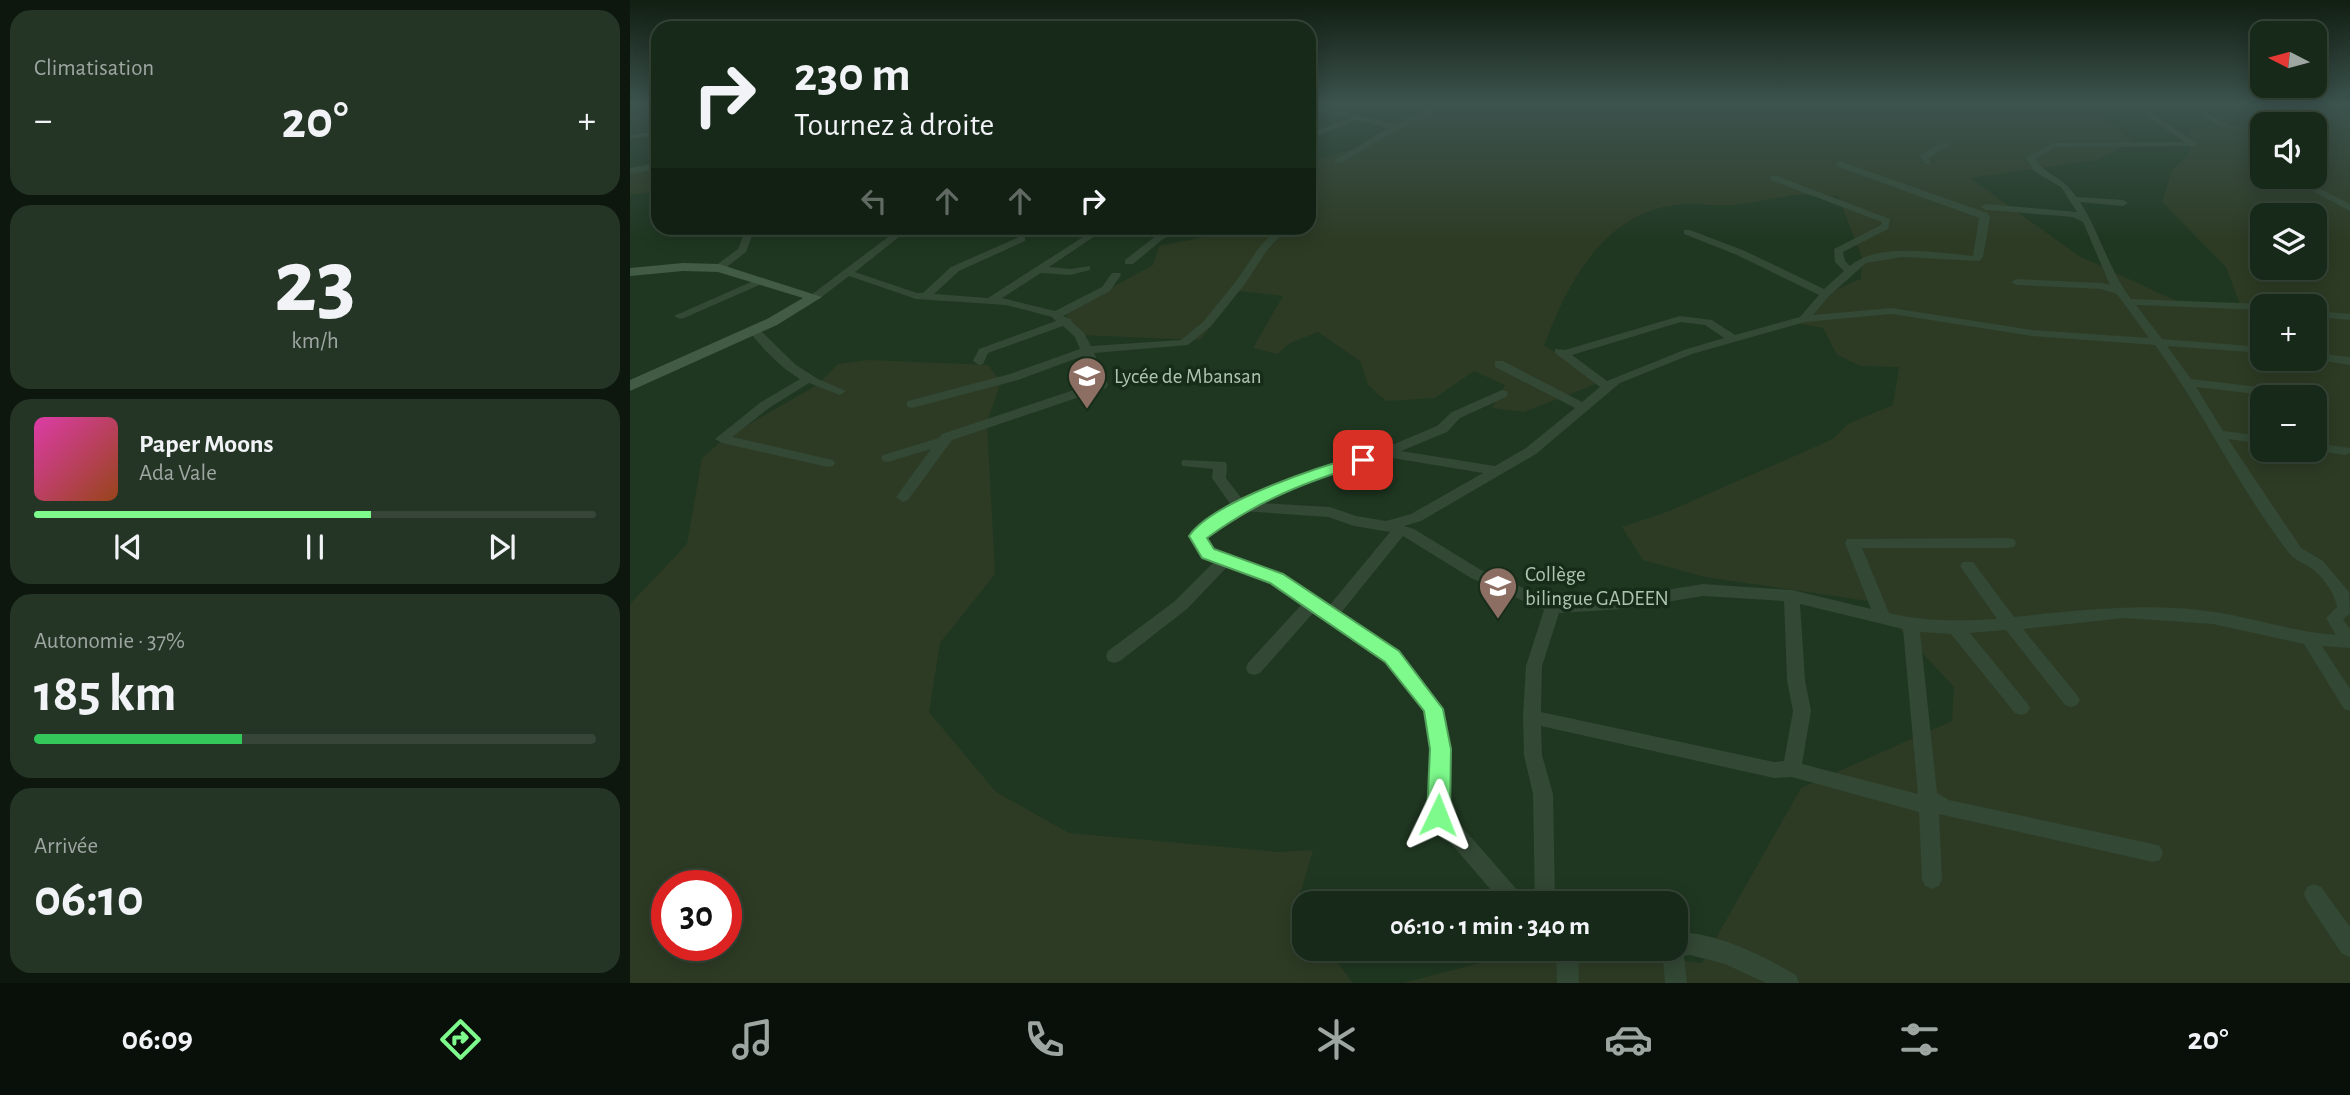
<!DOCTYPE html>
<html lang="fr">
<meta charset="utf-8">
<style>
body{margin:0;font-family:"Alegreya Sans",sans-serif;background:#243526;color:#f1f3f6;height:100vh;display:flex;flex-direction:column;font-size:26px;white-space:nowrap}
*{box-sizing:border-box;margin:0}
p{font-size:23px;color:#9ea6a2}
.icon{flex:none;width:38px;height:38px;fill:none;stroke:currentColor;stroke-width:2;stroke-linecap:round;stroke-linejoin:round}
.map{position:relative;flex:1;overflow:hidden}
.details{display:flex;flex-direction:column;gap:10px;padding:10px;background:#0d170e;width:630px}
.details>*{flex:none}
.guide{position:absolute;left:21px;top:21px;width:665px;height:214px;border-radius:21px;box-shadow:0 4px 18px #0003,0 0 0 2px #364538;background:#172919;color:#f1f3f6;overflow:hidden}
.needle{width:46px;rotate:276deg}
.buttons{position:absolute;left:1620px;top:21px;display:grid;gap:14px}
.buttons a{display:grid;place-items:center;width:77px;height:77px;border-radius:14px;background:#172919;box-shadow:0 4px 18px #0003,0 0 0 2px #364538;font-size:35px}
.speed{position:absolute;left:21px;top:870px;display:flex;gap:14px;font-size:35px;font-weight:700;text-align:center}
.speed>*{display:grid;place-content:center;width:91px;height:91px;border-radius:50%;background:#172919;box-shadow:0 4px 18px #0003,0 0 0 2px #364538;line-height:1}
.speed .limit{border:10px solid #d22;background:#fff;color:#111}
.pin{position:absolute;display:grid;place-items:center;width:60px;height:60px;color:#fff;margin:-30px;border-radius:14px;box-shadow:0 4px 10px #0006}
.me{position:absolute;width:77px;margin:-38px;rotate:2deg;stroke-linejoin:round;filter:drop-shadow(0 0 5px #0008)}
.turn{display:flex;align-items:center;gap:24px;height:147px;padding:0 28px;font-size:32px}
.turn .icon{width:91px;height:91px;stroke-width:2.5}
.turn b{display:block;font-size:49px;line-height:60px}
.lanes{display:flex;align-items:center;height:66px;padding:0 28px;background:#0003;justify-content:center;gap:35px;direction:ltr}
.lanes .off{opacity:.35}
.big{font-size:52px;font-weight:700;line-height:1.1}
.details .tile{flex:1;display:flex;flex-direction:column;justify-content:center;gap:10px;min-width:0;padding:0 24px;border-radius:21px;background:#243526}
.details .dial{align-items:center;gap:0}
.dial b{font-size:91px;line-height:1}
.song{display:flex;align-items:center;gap:21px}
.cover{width:84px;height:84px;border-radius:10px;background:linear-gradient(135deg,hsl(320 70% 55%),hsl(20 70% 35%))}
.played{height:7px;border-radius:4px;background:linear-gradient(90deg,#7dfa8b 60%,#364538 60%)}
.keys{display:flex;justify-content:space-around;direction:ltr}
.heat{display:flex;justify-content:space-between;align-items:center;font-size:38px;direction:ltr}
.charge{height:10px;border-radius:5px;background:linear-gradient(90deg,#34c759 37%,#364538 0)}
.trip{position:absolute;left:662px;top:891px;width:396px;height:70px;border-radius:21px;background:#172919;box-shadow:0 4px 18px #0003,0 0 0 2px #364538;font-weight:700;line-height:70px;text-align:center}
.tabs{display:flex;height:112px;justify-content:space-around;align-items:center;background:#09100a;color:#9ea6a2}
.tabs .icon{width:49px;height:49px}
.tabs .active{color:#7dfa8b}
.tabs b{font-size:32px;color:#f1f3f6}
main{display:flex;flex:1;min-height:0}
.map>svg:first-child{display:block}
</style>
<main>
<section class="details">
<div class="tile"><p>Climatisation</p>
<div class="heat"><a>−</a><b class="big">20°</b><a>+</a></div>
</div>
<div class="tile dial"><b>23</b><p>km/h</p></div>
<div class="tile">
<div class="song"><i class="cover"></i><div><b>Paper Moons</b><p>Ada Vale</p></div></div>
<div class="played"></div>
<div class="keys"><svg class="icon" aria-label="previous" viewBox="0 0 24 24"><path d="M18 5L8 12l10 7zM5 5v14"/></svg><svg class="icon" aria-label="pause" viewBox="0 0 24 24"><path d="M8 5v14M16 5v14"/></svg><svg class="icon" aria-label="next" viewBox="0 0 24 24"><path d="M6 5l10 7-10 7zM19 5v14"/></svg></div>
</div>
<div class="tile"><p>Autonomie · 37%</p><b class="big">185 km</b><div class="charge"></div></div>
<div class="tile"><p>Arrivée</p><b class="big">06:10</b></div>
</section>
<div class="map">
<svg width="1720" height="983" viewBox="0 0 1720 983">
<rect width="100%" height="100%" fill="#1f3721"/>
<path fill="#2d3b24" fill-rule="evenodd" d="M0,103H28V121H0Z
M813,103H1410L1421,104L1439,114H1461L1483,125L1503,142L1468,160L1340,178L1449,256L1553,304L1610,305L1596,267L1532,202L1542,170L1559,153L1561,129L1629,124L1643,114L1616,103L1720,105V983H773L903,949H969L1072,963L1171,788L1322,721L1324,687L1270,629L1238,601L1075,577L1013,560L992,527L1037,512L1203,439L1218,424L1263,405L1269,367L1231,366L1207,355L1193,328L1167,323C1185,301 1204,289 1231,279L1232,258L1208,196C1195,196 1180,194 1166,195C1145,198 1124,203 1103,205C1082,207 1060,201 1039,206C970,219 936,286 914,346L948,364L969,383L894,412L862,408L875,385L844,371L805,398L756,401L738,385L730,361L688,332L660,343L648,354L623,348L653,296L609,291L570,340L450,335L435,313L523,265L529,246L588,234L598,228H679V155L684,160L730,147ZM1633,124H1685V177H1633ZM1633,215H1685V268H1633ZM1633,306H1685V359H1633ZM1633,397H1685V450H1633Z
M28,168V192L0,195V173Z
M238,360L358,365L371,382L357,422L365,574L310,643L299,712L366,792L439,833L649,852L683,850L666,909L674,919V948L697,949L723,983H0V604L57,544L72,458L95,438L187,385L208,364ZM37,886H96V945H37Z"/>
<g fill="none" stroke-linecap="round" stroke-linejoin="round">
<path fill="#334835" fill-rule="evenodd" d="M768,103C779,103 788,107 798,108C805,108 812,103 821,103L769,129L711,163L704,161L758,128L728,120L679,139V134L720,118L689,111L688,109L692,107L765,124L794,111Z
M1388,103L1384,105L1297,106L1293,104Z
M1497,103H1506L1568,144L1564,146L1425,147L1405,159C1416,176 1433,176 1446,197L1493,200L1498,203L1493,206L1450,202C1470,233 1479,270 1501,299L1633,304L1638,306H1633V310L1506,305L1532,339L1633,347V353L1537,346L1561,379L1680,393L1686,397H1652L1566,387L1593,431L1633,436V444L1598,439L1671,548L1693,561L1719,592L1720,614L1713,619L1720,629V648L1692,646L1720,689V711L1714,709L1674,644L1583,624L1494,618L1393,629L1447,695L1450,700L1447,705L1441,707L1435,705L1376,630L1340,633L1397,703L1400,708L1397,713L1391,715L1385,713L1321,634L1290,632L1307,793L1319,800L1523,844L1530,846L1533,853L1530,860L1523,862L1309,814L1312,879L1309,886L1302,889L1295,886L1292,879L1289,812L1162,777L1144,778L911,726L912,755L923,794L925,903H905L903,794L894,755L893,717L896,666L914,610L841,578L773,536L710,614L768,652L809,704L820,749L819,812L889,892L900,896L903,903H872L802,821L799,815L802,749L795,711L756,662L684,612L630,673L624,675L618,673L616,668L618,663L672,604L641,582L598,566L557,609L490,661L484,663L478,661L476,656L478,651L545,601L585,561L573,557L561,536L601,505L582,478L583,469L553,466L551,463L553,460L595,462L597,465L596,478L612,499L684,469L750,450L807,426L822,412L872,390L876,391L878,394L876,397L830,418L817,432L771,451L865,466L896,448L945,408L865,367V361H873L952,402L970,387L925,353V349L935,350L1050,316L1082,320L1105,335L1170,317L1189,295L1107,255L1054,234V230H1060L1115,251L1194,289L1214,271L1205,262L1204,249L1251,225L1252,222L1141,180V176H1147L1260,219L1258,229L1213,252L1215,261L1220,266C1247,242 1309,253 1343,256L1349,218L1206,166V162H1212L1357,213L1360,217L1353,257L1349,261L1273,257L1236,263L1199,296L1183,315L1262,308L1402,330L1519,338L1487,294L1471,289L1386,285L1381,282L1386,279L1472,283L1480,285L1453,222L1443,217L1356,210L1351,207L1356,204L1447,212L1431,187L1404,171L1396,158L1423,143L1555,142ZM1262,314L1402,336L1525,345C1574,412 1608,487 1659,553C1664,560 1674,563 1681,568C1692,576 1705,593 1707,607L1696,618L1706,635C1664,632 1625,618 1584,612C1517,602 1451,610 1384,617L1343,562H1333L1330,566L1367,619C1330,621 1295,622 1259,613L1232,548H1379L1384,547L1386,543L1384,539L1379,538L1217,539L1215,543L1241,609L1162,590L1073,584L993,597L924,601L851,570L784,529L774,526L791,521L906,454L990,383L1062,354L1175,322ZM1051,322L1075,325L1094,338L1054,350L977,381L942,355ZM756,457L853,473L781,514L756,521L726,516L700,507L630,503L694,475ZM612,511L698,517L724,526L760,532L699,606L651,574L583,549L576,537ZM1073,596L1154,601L1157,680L1163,711L1154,761L1144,762L911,712L912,666L929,613L993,609ZM1170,604L1273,629L1288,794L1172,764L1181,711L1175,680Z
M1550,103H1560L1598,125L1591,127Z
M1706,103H1720V107L1707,105Z
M28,131V135L0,139V135Z
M1313,142L1320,144L1299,158L1301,164H1295L1290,157L1291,155Z
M28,163V169L0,174V168Z
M1656,177H1666L1720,204V211Z
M116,228H125L116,252L93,270H85V266L108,249Z
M270,228H280L225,272L287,293H293L321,267L389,237H395V241L329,271L304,294L358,298L467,228H477L419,267L440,269L460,266V270L440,275L411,273L372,298L425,311L472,287L482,273H490L491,275L480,291L433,316L441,319L442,322L454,333L461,346L551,340L573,322L607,280L630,246L648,228H658L637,250L615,284L581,326L558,345L464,353L478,385L476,388L322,440L278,500L273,502L266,497L301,449L258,462L253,461L251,458L253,455L309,438L312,434L465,383L453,356L388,380L282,408L278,407L276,404L278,401L380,374L450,349L445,337L433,326L358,353L353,364L349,365L343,361L349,349L426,321L422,317L376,305L286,299L219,276L189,299H181V295Z
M543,228H555L533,239L503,264H495V260L527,235Z
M130,278L134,279V283L54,318L50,319L44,316Z
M1685,311L1720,314V320L1685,317Z
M124,327L128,328L166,365L188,379L216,391L210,395L179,383L139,408L102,437L203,460L205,463L203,466L198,467L92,443L85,439L131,402L170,379C149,366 133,349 118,330Z
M1685,353L1720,357V365L1682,359H1685Z
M1685,443L1720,448V453L1715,455L1680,450H1685Z
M1684,884L1691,887L1720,927V957L1712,954L1677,901L1674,894L1677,887Z
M1060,933C1096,937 1135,957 1166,975L1169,983H1136L1095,964L1060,955L1054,956L1057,983H1035L1033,960L1020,956L1017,948H1045V937Z
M926,948H948L949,983H927Z"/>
<path fill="#415b44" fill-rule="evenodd" d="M53,263L89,264L192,297L147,325L0,391V380L137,319L173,298L88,272L53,271L0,276V268Z"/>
</g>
<linearGradient id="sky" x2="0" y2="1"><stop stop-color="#111e12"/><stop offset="0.43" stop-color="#3c534e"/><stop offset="1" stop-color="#3c534e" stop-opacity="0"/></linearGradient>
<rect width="1720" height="241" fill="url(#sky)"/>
<path fill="#7dfa8b" stroke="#51a25a" stroke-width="2" d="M733,455L741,460L738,463C677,481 629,500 577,538L584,549L653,574L769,651L813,709L821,749L820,815L816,822L808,825L801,822L797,815L800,749L794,711L755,662L640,583L572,558L559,536C583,501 691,466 733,455Z"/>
<defs>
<g id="school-pin" transform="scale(2.0125)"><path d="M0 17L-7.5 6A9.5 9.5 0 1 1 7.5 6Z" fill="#8d6e63" stroke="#182c1a"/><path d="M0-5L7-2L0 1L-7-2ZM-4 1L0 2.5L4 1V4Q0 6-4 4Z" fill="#fff"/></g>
</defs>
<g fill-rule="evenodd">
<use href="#school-pin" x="457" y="376"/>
<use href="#school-pin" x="868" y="586"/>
</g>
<g text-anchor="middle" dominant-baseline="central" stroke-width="7" stroke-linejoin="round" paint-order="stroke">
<g font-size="21" fill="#adc5b0" stroke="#182c1a" text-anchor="start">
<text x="484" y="376">Lycée de Mbansan</text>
<text x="895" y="574">Collège<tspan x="895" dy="24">bilingue GADEEN</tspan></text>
</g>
</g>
</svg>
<div class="buttons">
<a><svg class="needle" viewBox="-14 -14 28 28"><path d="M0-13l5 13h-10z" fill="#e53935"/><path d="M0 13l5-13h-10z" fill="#9ea6a2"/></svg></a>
<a><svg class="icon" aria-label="sound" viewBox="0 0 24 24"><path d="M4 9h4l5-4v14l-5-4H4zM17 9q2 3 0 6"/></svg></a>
<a><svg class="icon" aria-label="layers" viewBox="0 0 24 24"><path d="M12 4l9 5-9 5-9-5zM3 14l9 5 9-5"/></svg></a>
<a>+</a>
<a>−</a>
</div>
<div class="speed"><div class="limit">30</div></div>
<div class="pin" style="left:733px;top:460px;background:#d93025"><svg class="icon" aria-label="arrive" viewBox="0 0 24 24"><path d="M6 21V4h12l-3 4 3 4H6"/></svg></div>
<svg class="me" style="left:808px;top:815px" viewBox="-20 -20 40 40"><path d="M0-17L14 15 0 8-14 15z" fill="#7dfa8b" stroke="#fff" stroke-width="4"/></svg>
<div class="trip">06:10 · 1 min · 340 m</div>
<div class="guide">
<div class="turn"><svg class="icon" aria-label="right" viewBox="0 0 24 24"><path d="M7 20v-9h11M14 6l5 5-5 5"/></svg><div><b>230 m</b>Tournez à droite</div></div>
<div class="lanes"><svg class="icon off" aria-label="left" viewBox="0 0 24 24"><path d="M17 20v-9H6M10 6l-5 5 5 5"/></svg><svg class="icon off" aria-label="ahead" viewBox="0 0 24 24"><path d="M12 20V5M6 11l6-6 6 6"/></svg><svg class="icon off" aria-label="ahead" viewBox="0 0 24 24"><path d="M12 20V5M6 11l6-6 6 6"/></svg><svg class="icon" aria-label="right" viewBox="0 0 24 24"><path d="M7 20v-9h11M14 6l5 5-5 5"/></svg></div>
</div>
</div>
</main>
<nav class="tabs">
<b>06:09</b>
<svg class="icon active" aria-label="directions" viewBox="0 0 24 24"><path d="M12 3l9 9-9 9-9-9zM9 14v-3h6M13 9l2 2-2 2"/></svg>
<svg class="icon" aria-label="music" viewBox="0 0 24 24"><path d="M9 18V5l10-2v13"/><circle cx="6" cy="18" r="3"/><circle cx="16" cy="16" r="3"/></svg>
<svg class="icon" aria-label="phone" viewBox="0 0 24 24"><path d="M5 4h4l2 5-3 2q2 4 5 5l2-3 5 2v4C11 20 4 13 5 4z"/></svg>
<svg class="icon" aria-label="climate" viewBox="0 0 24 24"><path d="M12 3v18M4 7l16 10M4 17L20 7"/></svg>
<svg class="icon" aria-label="car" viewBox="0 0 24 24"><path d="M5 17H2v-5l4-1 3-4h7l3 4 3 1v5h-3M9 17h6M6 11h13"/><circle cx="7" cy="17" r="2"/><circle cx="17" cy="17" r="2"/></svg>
<svg class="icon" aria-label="filters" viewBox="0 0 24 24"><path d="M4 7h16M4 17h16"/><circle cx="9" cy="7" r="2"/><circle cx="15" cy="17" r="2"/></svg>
<b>20°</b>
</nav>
